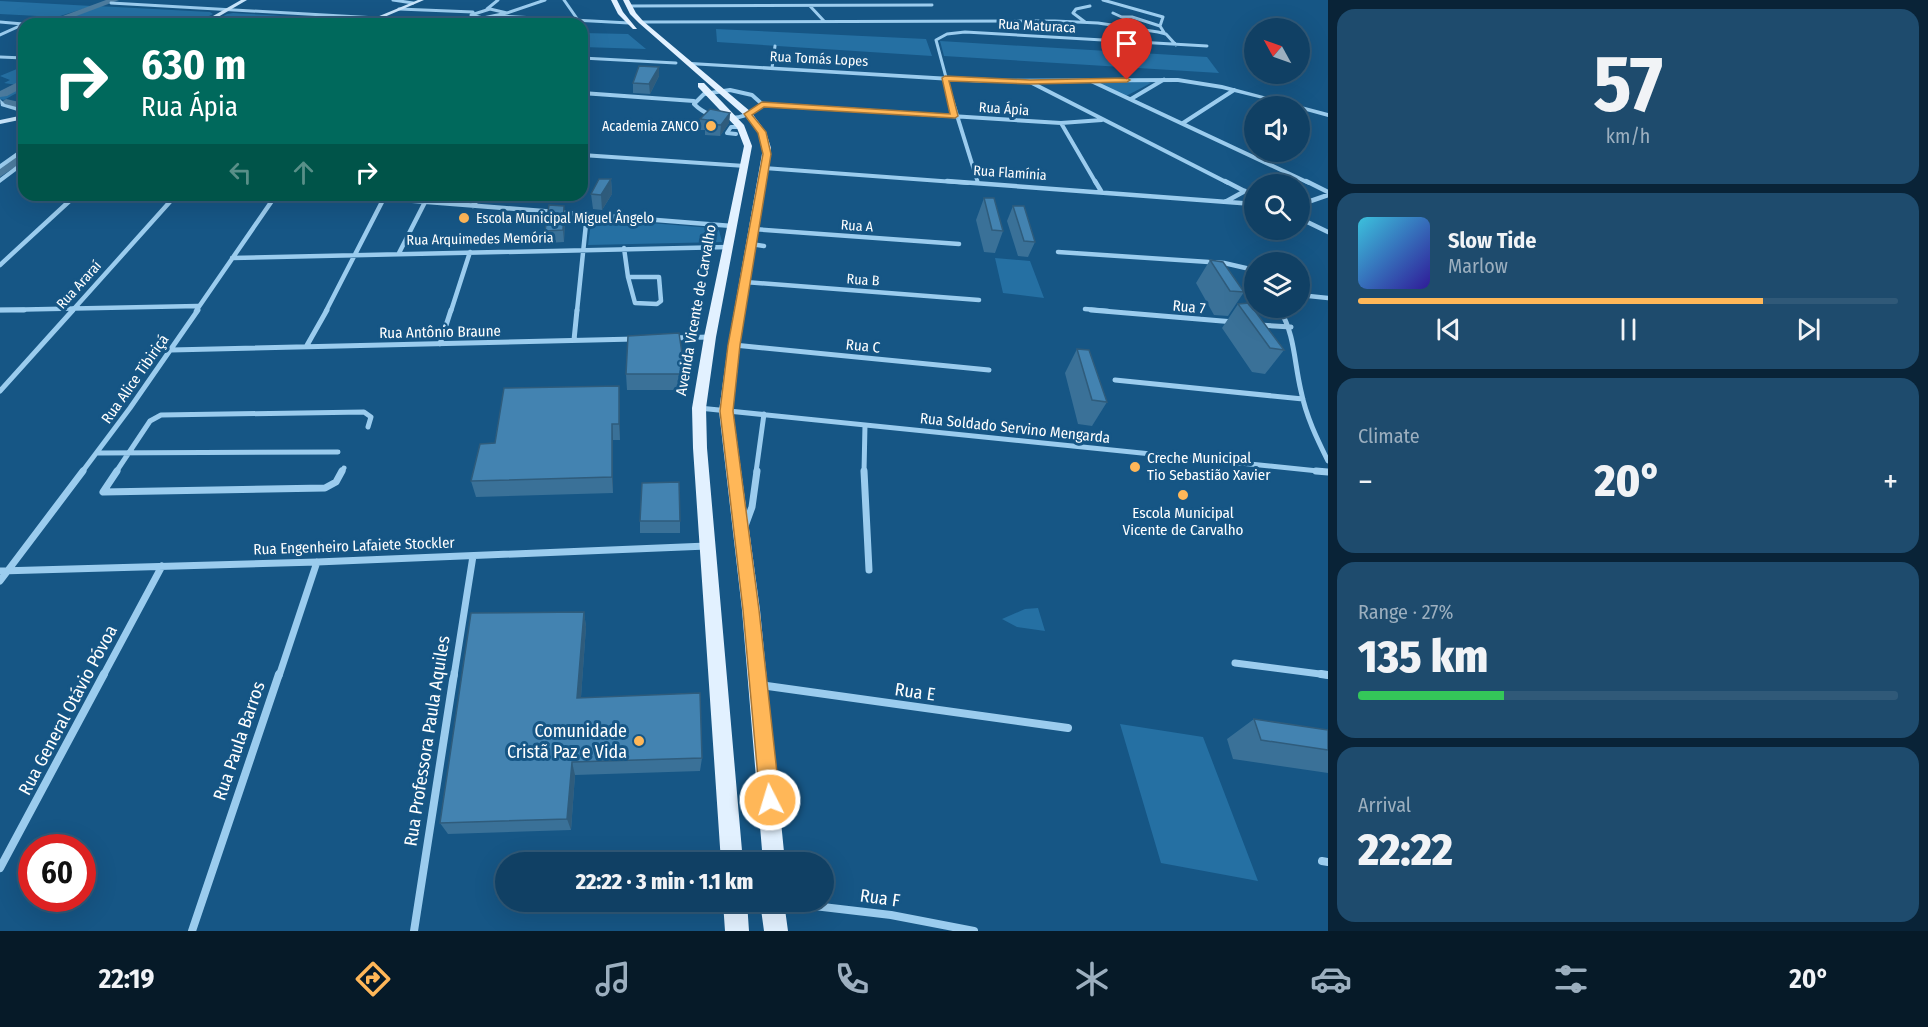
<!DOCTYPE html>
<meta charset="utf-8">
<style>
body{margin:0;font-family:"Fira Sans Condensed",sans-serif;background:#1e4b6d;color:#f1f3f6;height:100vh;display:flex;flex-direction:column;font-size:22px;white-space:nowrap}
*{box-sizing:border-box;margin:0}
p{font-size:20px;color:#9cafbf}
.icon{flex:none;width:33px;height:33px;fill:none;stroke:currentColor;stroke-width:2;stroke-linecap:round;stroke-linejoin:round}
.map{position:relative;flex:1;overflow:hidden}
.side{display:flex;flex-direction:column;gap:9px;padding:9px;background:#092337;width:600px}
.side>*{flex:none}
.guide{position:absolute;left:18px;top:18px;width:570px;height:183px;border-radius:18px;box-shadow:0 6px 24px #0002,0 0 0 2px #305978;background:#00695c;color:#fff;overflow:hidden}
.needle{width:39px;rotate:310deg}
.controls{position:absolute;left:1244px;top:18px;display:grid;gap:12px}
.controls a{display:grid;place-items:center;width:66px;height:66px;border-radius:50%;background:#104064;box-shadow:0 6px 24px #0002,0 0 0 2px #305978;font-size:30px}
.speed{position:absolute;left:18px;top:834px;display:flex;gap:12px;font-size:30px;font-weight:700;text-align:center}
.speed>*{display:grid;place-content:center;width:78px;height:78px;border-radius:50%;background:#104064;box-shadow:0 6px 24px #0002,0 0 0 2px #305978;line-height:1}
.speed .limit{border:9px solid #d22;background:#fff;color:#111}
.pin{position:absolute;display:grid;place-items:center;width:51px;height:51px;color:#fff;margin:-62px -26px;border-radius:50% 50% 50% 0;rotate:-45deg;box-shadow:0 0 6px #0007}
.pin .icon{rotate:45deg}
.me{position:absolute;width:66px;margin:-33px;rotate:355deg;stroke-linejoin:round;filter:drop-shadow(0 0 4px #0008)}
.turn{display:flex;align-items:center;gap:21px;height:126px;padding:0 24px;font-size:27px}
.turn .icon{width:78px;height:78px;stroke-width:2.5}
.turn b{display:block;font-size:42px;line-height:51px}
.lanes{display:flex;align-items:center;height:57px;padding:0 24px;background:#0003;justify-content:center;gap:30px;direction:ltr}
.lanes .off{opacity:.35}
.big{font-size:45px;font-weight:800;line-height:1.1}
.side .tile{flex:1;display:flex;flex-direction:column;justify-content:center;gap:9px;min-width:0;padding:0 21px;border-radius:18px;background:#1e4b6d}
.side .dial{align-items:center;gap:0}
.dial b{font-size:78px;line-height:1}
.song{display:flex;align-items:center;gap:18px}
.cover{width:72px;height:72px;border-radius:9px;background:linear-gradient(135deg,hsl(190 70% 55%),hsl(250 70% 35%))}
.played{height:6px;border-radius:3px;background:linear-gradient(90deg,#ffb758 75%,#305978 75%)}
.keys{display:flex;justify-content:space-around;direction:ltr}
.heat{display:flex;justify-content:space-between;align-items:center;font-size:33px;direction:ltr}
.charge{height:9px;border-radius:4px;background:linear-gradient(90deg,#34c759 27%,#305978 0)}
.trip{position:absolute;left:495px;top:852px;width:339px;height:60px;border-radius:30px;background:#104064;box-shadow:0 6px 24px #0002,0 0 0 2px #305978;font-weight:800;line-height:60px;text-align:center}
.menu{display:flex;height:96px;justify-content:space-around;align-items:center;background:#061a28;color:#9cafbf}
.menu .icon{width:42px;height:42px}
.menu .selected{color:#ffb758}
.menu b{font-size:27px;color:#f1f3f6}
main{display:flex;flex:1;min-height:0}
.map>svg:first-child{display:block}
</style>
<main>
<div class="map">
<svg width="1328" height="931" viewBox="0 0 1328 931">
<rect width="100%" height="100%" fill="#165685"/>
<path fill="#2570a3" d="M0,1L92,6L57,17L0,14Z
M97,6L210,12L213,14L193,24L63,18Z
M233,13L356,20V21L350,24H209L227,14Z
M716,29L926,39L932,56L717,42Z
M582,33L628,34L646,49L582,47Z
M940,41L1207,57L1219,73L944,56Z
M24,66V89L4,100L0,99V92L17,85L4,83L10,80L0,76Z
M1145,81L1151,83L1126,96L1098,84L1101,82Z
M600,219L712,228L719,230L722,242L588,245L591,223Z
M995,258L1030,261L1044,298L1003,293Z
M1038,608L1045,631L1017,627L1002,619L1025,609Z
M1120,724L1203,737L1258,881L1161,863Z"/>
<g fill="none" stroke-linecap="round" stroke-linejoin="round">
<path fill="#4c7c9f" fill-rule="evenodd" d="M106,0H119L55,24H41Z
M24,79V87L7,96L0,97V91Z
M6,99L24,103V111L2,106L0,103Z
M24,150V161L0,177V166Z"/>
<path stroke="#9bccee" stroke-width="3" d="M393,0L413,3
M564,0L578,20
M1103,0L1163,17L1160,26L1165,34
M111,3L377,18
M629,6L932,5
M810,6L824,21
M399,9L473,12
M487,9L498,0
M490,9L507,13L483,18L471,15Z
M507,13L545,0
M1113,13L1143,27
M500,16L629,23
M1122,17H1132L1160,26
M0,22L23,24
M641,22L1055,21L1098,23L1158,32L1166,34L1176,45
M1085,22L1073,13L1076,9L1090,6
M36,24L51,18
M468,24L481,19
M0,35L24,24
M0,57L24,58
M582,58L676,63
M772,68L775,46
M1089,80L1092,81
M947,81L936,40L947,34L965,32L1207,46
M1160,81L1164,79"/>
<path stroke="#9bccee" stroke-width="4" d="M946,80L978,183
M1089,80L1309,183
M1030,82L1228,183
M730,90L752,95L762,104C745,123 712,122 694,104L704,94Z
M582,93L694,101
M1131,99L1163,80
M762,104L1061,123L1102,120
M1061,123L1096,183
M1183,123L1234,90
M736,134L727,133L731,127H741
M764,168L968,183"/>
<path stroke="#9bccee" stroke-width="4.5" d="M947,181L1254,204
M1095,181L1101,191
M1225,181L1254,196
M1306,181L1328,192
M339,195L732,226
M1225,202L1245,191
M1299,205L1328,195
M473,206L480,195
M1299,218L1328,232
M753,229L959,244
M751,244L764,246
M624,248L628,277
M1058,252L1224,263L1250,269L1254,274
M399,253L425,202
M232,258L729,247
M0,265L76,195
M628,277H659L661,301L657,304L635,303Z
M745,282L979,300
M1299,295L1328,298
M1279,308L1281,311
M1085,309L1108,311
M0,310L198,306
M72,311L176,195
M196,311L276,195
M326,311L384,198
M451,311L470,252
M577,311L587,214"/>
<path stroke="#9bccee" stroke-width="5" d="M0,310H24
M1091,310L1234,322
M1280,310C1295,335 1294,362 1301,391C1306,416 1317,439 1328,461
M1259,325L1291,327
M672,338L710,337
M574,340L577,310
M440,344L451,310
M734,345L989,370
M306,347L327,310
M171,350L635,339
M1115,380L1303,399
M0,391L73,310
M699,408L1328,472
M97,453L338,452
M82,472L130,408L198,310
M116,472L150,421L161,415L364,412L371,417L368,427
M342,472L344,468
M756,472L764,414
M864,472L865,425"/>
<path stroke="#9bccee" stroke-width="7" d="M117,471L103,492L325,488L336,482L342,471
M864,471L869,570
M1316,471L1328,472
M745,526L752,507L757,471
M0,571L317,562L707,546
M0,581L83,471
M1235,663L1328,675
M103,676L162,566
M279,676L317,562
M454,676L473,556"/>
<path stroke="#9bccee" stroke-width="8" d="M1321,674L1328,675
M760,685L1068,728
M1322,861L1328,862
M0,868L104,674
M780,902L891,915L974,931
M192,931L279,674
M414,931L454,674"/>
<path fill="#9bccee" fill-rule="evenodd" d="M691,62L985,79L1178,78L1222,85L1328,113V117L1299,109V106H1292L1222,89L1178,82L985,83L689,65Z
M0,99L5,104L24,109V113L1,106Z
M24,147V152L0,169V164Z
M582,153L745,164L748,166L745,168L582,157Z
M24,160V165L0,183V178Z"/>
<path fill="#c8e4fa" fill-rule="evenodd" d="M241,0H247L206,24H199Z
M418,0H424L368,24H360Z
M24,115V119L0,124V120Z"/>
<path fill="#e2f1ff" fill-rule="evenodd" d="M611,0H617L623,12L637,29H633L618,14Z
M623,0H629L636,13L643,21L751,112L766,132L771,148L740,345L733,411L760,610L785,862H763L742,610L719,411L728,345L763,148L758,132L745,116L639,23L630,14Z
M698,83H704L744,125L752,146L716,337L706,408L707,448L743,862H721L693,448L692,408L704,337L744,146L737,128L698,87Z
M723,902H747L749,931H725Z
M760,902H784L788,931H764Z"/>
</g>
<path fill="#3a7198" d="M659,67V76L650,94L633,93V83Z
M730,113L729,123L720,136L705,135V130H700V119Z
M611,179L612,194L602,210L593,209L591,194Z
M984,198L1003,231L995,253L984,252L976,220Z
M1013,206L1035,242L1028,257L1018,256L1007,221Z
M565,217L564,242L547,243L545,231Z
M1210,260L1244,292L1228,316L1214,315L1196,283Z
M1238,304L1284,350L1265,374L1252,372L1222,328Z
M1077,349L1107,402L1092,426L1078,424L1065,373Z
M626,374H685V390H627Z
M620,403V440H613V493L476,497L471,481L495,443Z
M640,521H680V533H640Z
M584,612L586,627L581,697L702,758L700,771L575,775L571,830L448,834L440,823Z
M1254,719L1328,730V773L1233,759L1227,739Z"/>
<path fill="#2f5c7c" d="M659,67V76L650,94L649,84Z
M730,113L729,123L720,136L721,125Z
M611,179L612,194L602,210L601,195Z
M564,206L565,217L564,242L563,230Z
M619,386L620,403V440L619,424Z
M612,424L613,440V493L612,477Z
M584,612L586,627L580,711L577,698Z
M572,762L575,775L571,830L567,819Z"/>
<path fill="#4383b1" stroke="#2f5c7c" stroke-width="1.5" d="M639,66L659,67L649,84L633,83Z
M710,109L730,113L721,125L706,124L708,120L700,119Z
M599,179H611L601,195L591,194Z
M984,198H994L1003,231L992,230Z
M549,205L564,206L563,230L545,231Z
M1013,206H1024L1035,242L1024,241Z
M1210,260L1223,262L1244,292L1230,291Z
M1249,303L1284,350L1270,348L1238,304Z
M679,333L685,374H626L628,336Z
M1077,349L1089,350L1107,402L1092,400Z
M619,386V424H612V477L471,481L480,444L495,443L504,388Z
M679,482L680,521H640L642,483Z
M584,612L577,698L700,693L702,758L572,762L567,819L440,823L471,613Z
M1254,719L1328,730V750L1261,740Z"/>
<path fill="#ffb758" stroke="#a67739" stroke-width="1.5" d="M945,76L1030,80L1127,78L1130,80L1127,82L1030,84L949,81L958,116L955,118L764,107L752,115L766,132L771,154L740,345L733,411L759,610L780,800L777,807L770,810L763,807L760,800L743,610L720,411L728,345L763,154L758,133L744,114L762,102L950,114L942,78Z"/>
<g fill="#ffb758" stroke="#165685" stroke-width="2">
<circle cx="711" cy="126" r="6"/>
<circle cx="464" cy="218" r="6"/>
<circle cx="1135" cy="467" r="6"/>
<circle cx="1183" cy="495" r="6"/>
<circle cx="639" cy="741" r="6"/>
</g>
<g text-anchor="middle" dominant-baseline="central" stroke-width="6" stroke-linejoin="round" paint-order="stroke">
<g font-size="14" fill="#fff" stroke="#165685">
<text transform="translate(1037 26) rotate(3)">Rua Maturaca</text>
<text transform="translate(819 59) rotate(3)">Rua Tomás Lopes</text>
<text transform="translate(1004 109) rotate(4)">Rua Ápia</text>
<text transform="translate(1010 173) rotate(4)">Rua Flamínia</text>
<text transform="translate(857 226) rotate(4)">Rua A</text>
<text transform="translate(480 239) rotate(-1)">Rua Arquimedes Memória</text>
<text transform="translate(863 280) rotate(4)">Rua B</text>
<text transform="translate(79 285) rotate(-48)">Rua Araraí</text>
</g>
<g font-size="14" fill="#fff" stroke="#165685" text-anchor="end">
<text x="699" y="126">Academia ZANCO</text>
<text x="476" y="218" text-anchor="start">Escola Municipal Miguel Ângelo</text>
</g>
<g font-size="15" fill="#fff" stroke="#165685">
<text transform="translate(1189 307) rotate(5)">Rua 7</text>
<text transform="translate(696 310) rotate(-80)">Avenida Vicente de Carvalho</text>
<text transform="translate(440 332) rotate(-1)">Rua Antônio Braune</text>
<text transform="translate(863 346) rotate(6)">Rua C</text>
<text transform="translate(135 379) rotate(-55)">Rua Alice Tibiriçá</text>
<text transform="translate(1015 428) rotate(6)">Rua Soldado Servino Mengarda</text>
<text transform="translate(354 546) rotate(-2)">Rua Engenheiro Lafaiete Stockler</text>
</g>
<g font-size="15" fill="#fff" stroke="#165685" text-anchor="start">
<text x="1147" y="458">Creche Municipal<tspan x="1147" dy="17">Tio Sebastião Xavier</tspan></text>
<text x="1183" y="513" text-anchor="middle">Escola Municipal<tspan x="1183" dy="17">Vicente de Carvalho</tspan></text>
</g>
<g font-size="18" fill="#fff" stroke="#165685">
<text transform="translate(915 692) rotate(8)">Rua E</text>
<text transform="translate(68 710) rotate(-62)">Rua General Otávio Póvoa</text>
<text transform="translate(239 741) rotate(-71)">Rua Paula Barros</text>
<text transform="translate(427 741) rotate(-81)">Rua Professora Paula Aquiles</text>
<text transform="translate(880 898) rotate(8)">Rua F</text>
</g>
<g font-size="18" fill="#fff" stroke="#165685" text-anchor="end">
<text x="627" y="731">Comunidade<tspan x="627" dy="21">Cristã Paz e Vida</tspan></text>
</g>
</g>
</svg>
<div class="controls">
<a><svg class="needle" viewBox="-14 -14 28 28"><path d="M0-13l5 13h-10z" fill="#e53935"/><path d="M0 13l5-13h-10z" fill="#9cafbf"/></svg></a>
<a><svg class="icon" aria-label="sound" viewBox="0 0 24 24"><path d="M4 9h4l5-4v14l-5-4H4zM17 9q2 3 0 6"/></svg></a>
<a><svg class="icon" aria-label="search" viewBox="0 0 24 24"><circle cx="10" cy="10" r="6"/><path d="M15 15l6 6"/></svg></a>
<a><svg class="icon" aria-label="layers" viewBox="0 0 24 24"><path d="M12 4l9 5-9 5-9-5zM3 14l9 5 9-5"/></svg></a>
</div>
<div class="speed"><div class="limit">60</div></div>
<div class="pin" style="left:1127px;top:80px;background:#d93025"><svg class="icon" aria-label="arrive" viewBox="0 0 24 24"><path d="M6 21V4h12l-3 4 3 4H6"/></svg></div>
<svg class="me" style="left:770px;top:800px" viewBox="-20 -20 40 40"><circle r="17" fill="#ffb758" stroke="#fff" stroke-width="3"/><path d="M0-11L8 9 0 5-8 9z" fill="#fff"/></svg>
<div class="trip">22:22 · 3 min · 1.1 km</div>
<div class="guide">
<div class="turn"><svg class="icon" aria-label="right" viewBox="0 0 24 24"><path d="M7 20v-9h11M14 6l5 5-5 5"/></svg><div><b>630 m</b>Rua Ápia</div></div>
<div class="lanes"><svg class="icon off" aria-label="left" viewBox="0 0 24 24"><path d="M17 20v-9H6M10 6l-5 5 5 5"/></svg><svg class="icon off" aria-label="ahead" viewBox="0 0 24 24"><path d="M12 20V5M6 11l6-6 6 6"/></svg><svg class="icon" aria-label="right" viewBox="0 0 24 24"><path d="M7 20v-9h11M14 6l5 5-5 5"/></svg></div>
</div>
</div>
<section class="side">
<div class="tile dial"><b>57</b><p>km/h</p></div>
<div class="tile">
<div class="song"><i class="cover"></i><div><b>Slow Tide</b><p>Marlow</p></div></div>
<div class="played"></div>
<div class="keys"><svg class="icon" aria-label="previous" viewBox="0 0 24 24"><path d="M18 5L8 12l10 7zM5 5v14"/></svg><svg class="icon" aria-label="pause" viewBox="0 0 24 24"><path d="M8 5v14M16 5v14"/></svg><svg class="icon" aria-label="next" viewBox="0 0 24 24"><path d="M6 5l10 7-10 7zM19 5v14"/></svg></div>
</div>
<div class="tile"><p>Climate</p>
<div class="heat"><a>−</a><b class="big">20°</b><a>+</a></div>
</div>
<div class="tile"><p>Range · 27%</p><b class="big">135 km</b><div class="charge"></div></div>
<div class="tile"><p>Arrival</p><b class="big">22:22</b></div>
</section>
</main>
<nav class="menu">
<b>22:19</b>
<svg class="icon selected" aria-label="directions" viewBox="0 0 24 24"><path d="M12 3l9 9-9 9-9-9zM9 14v-3h6M13 9l2 2-2 2"/></svg>
<svg class="icon" aria-label="music" viewBox="0 0 24 24"><path d="M9 18V5l10-2v13"/><circle cx="6" cy="18" r="3"/><circle cx="16" cy="16" r="3"/></svg>
<svg class="icon" aria-label="phone" viewBox="0 0 24 24"><path d="M5 4h4l2 5-3 2q2 4 5 5l2-3 5 2v4C11 20 4 13 5 4z"/></svg>
<svg class="icon" aria-label="climate" viewBox="0 0 24 24"><path d="M12 3v18M4 7l16 10M4 17L20 7"/></svg>
<svg class="icon" aria-label="car" viewBox="0 0 24 24"><path d="M5 17H2v-5l4-1 3-4h7l3 4 3 1v5h-3M9 17h6M6 11h13"/><circle cx="7" cy="17" r="2"/><circle cx="17" cy="17" r="2"/></svg>
<svg class="icon" aria-label="filters" viewBox="0 0 24 24"><path d="M4 7h16M4 17h16"/><circle cx="9" cy="7" r="2"/><circle cx="15" cy="17" r="2"/></svg>
<b>20°</b>
</nav>
